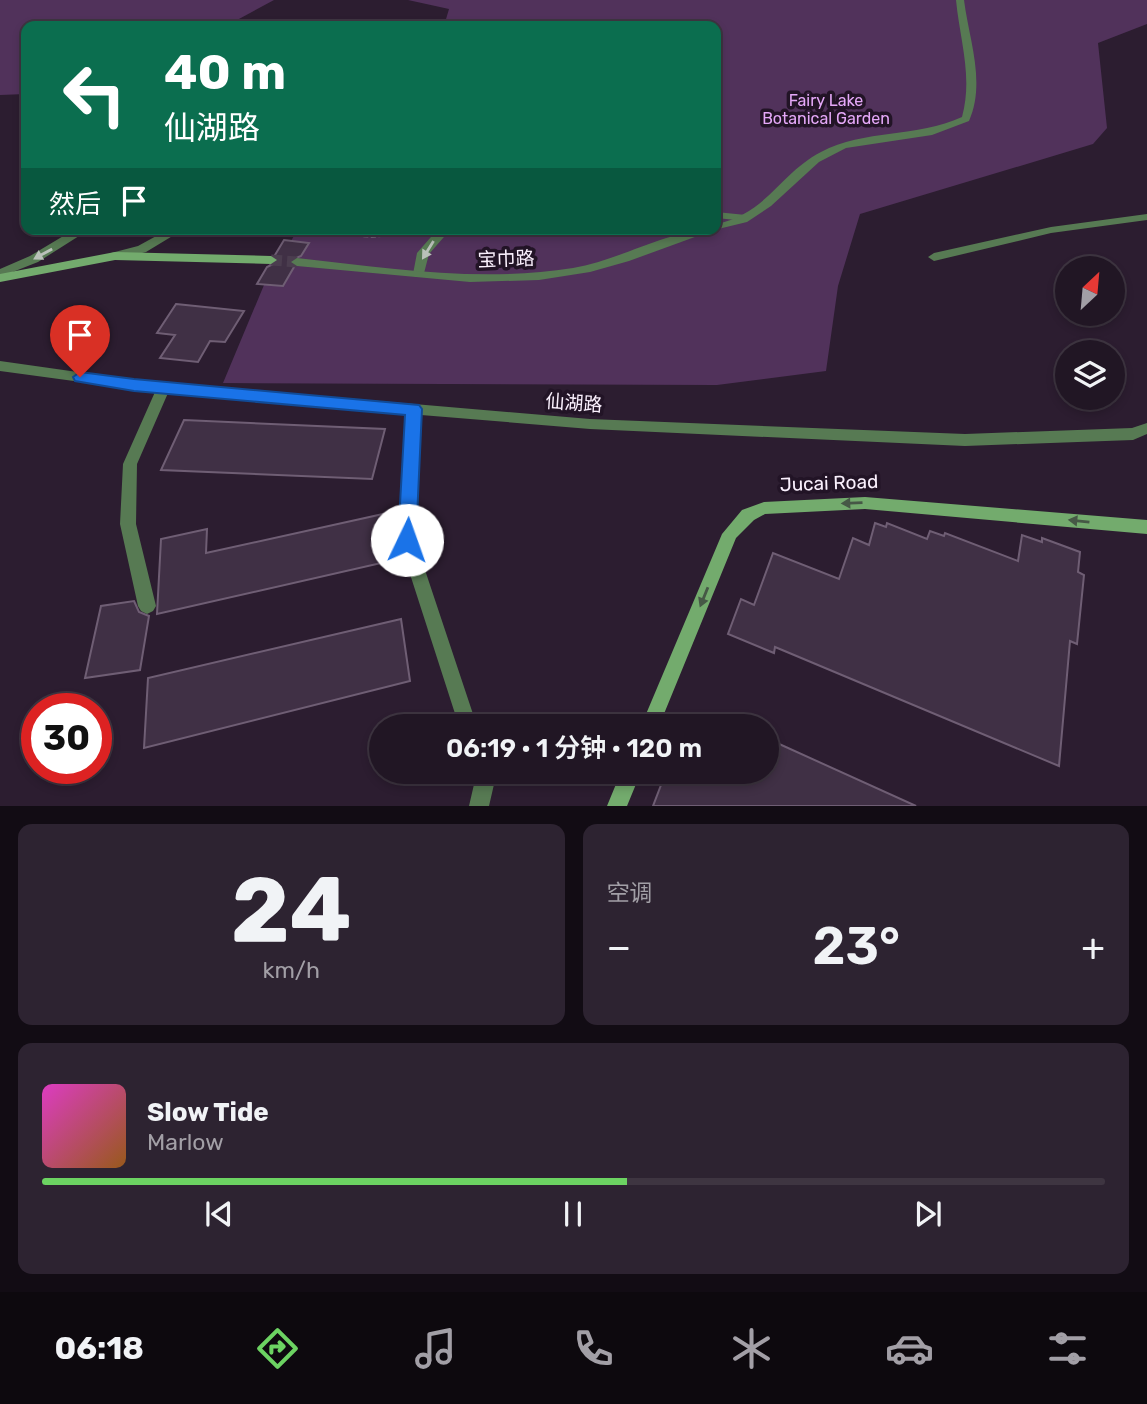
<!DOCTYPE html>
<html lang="zh">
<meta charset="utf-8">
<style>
body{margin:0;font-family:Rubik,"Noto Sans SC",sans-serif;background:#2d2331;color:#f1f3f6;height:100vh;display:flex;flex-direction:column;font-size:26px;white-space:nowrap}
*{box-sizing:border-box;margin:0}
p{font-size:23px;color:#a29fa6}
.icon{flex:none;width:38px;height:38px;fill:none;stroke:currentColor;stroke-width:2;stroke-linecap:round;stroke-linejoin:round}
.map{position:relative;height:806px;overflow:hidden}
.side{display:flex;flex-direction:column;gap:18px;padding:18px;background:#120c14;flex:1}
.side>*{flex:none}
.guide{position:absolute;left:21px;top:21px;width:700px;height:214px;border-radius:14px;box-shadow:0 4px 10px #0003,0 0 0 2px #3e3541;background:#0b6e4f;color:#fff;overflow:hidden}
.needle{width:46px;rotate:26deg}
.controls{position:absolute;left:1055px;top:256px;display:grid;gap:14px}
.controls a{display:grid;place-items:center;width:70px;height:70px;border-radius:50%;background:#211624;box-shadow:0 4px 10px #0003,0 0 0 2px #3e3541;font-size:35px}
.speed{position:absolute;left:21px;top:693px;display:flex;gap:14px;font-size:35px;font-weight:700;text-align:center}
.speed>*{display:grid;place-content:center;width:91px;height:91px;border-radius:50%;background:#211624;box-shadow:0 4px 10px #0003,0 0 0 2px #3e3541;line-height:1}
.speed .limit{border:10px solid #d22;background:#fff;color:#111}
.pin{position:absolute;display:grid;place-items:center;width:60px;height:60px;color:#fff;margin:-72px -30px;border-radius:50% 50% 50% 0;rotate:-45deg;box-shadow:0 0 7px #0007}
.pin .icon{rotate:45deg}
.me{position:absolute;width:77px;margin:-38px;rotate:3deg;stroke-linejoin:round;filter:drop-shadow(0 0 5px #0008)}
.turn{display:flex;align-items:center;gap:24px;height:147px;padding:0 28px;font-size:32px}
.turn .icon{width:91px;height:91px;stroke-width:2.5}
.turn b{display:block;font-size:49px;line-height:60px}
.then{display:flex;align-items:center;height:66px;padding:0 28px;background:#0003;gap:14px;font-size:26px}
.big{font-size:52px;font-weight:600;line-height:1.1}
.side .card{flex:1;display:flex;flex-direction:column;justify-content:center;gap:10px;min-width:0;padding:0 24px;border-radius:14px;background:#2d2331}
.side .dial{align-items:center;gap:0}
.dial b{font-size:91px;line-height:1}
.song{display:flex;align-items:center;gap:21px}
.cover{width:84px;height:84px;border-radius:10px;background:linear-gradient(135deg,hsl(310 70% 55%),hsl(30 70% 35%))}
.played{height:7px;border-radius:4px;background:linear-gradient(90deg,#6cd362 55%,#3e3541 55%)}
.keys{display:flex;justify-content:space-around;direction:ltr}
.heat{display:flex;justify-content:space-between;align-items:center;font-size:38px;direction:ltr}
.side .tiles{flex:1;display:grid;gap:18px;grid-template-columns:1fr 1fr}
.card:last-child{grid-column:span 2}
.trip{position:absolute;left:369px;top:714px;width:410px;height:70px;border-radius:35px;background:#211624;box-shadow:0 4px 10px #0003,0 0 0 2px #3e3541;font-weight:600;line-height:70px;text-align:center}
.tabs{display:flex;height:112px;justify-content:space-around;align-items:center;background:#0d090e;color:#a29fa6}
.tabs .icon{width:49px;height:49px}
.tabs .active{color:#6cd362}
.tabs b{font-size:32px;color:#f1f3f6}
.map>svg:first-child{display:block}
</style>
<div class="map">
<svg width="1147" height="806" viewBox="0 0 1147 806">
<rect width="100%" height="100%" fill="#2c1d30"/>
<path fill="#51325b" d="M0,0H274L226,26H26V94L0,95Z
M408,0H1147V24L1098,43L1107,128L1093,144L860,214L838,286L826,371L717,385L223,383L264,285L257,284L284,240L291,241L298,229H716V26H444L449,9Z"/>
<path fill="#403045" stroke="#6f5e74" stroke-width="2" d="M284,240L309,243L301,256L289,261L294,267L283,286L257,284L267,267L279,261L275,255Z
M176,304L244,311L225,342L210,341L198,362L160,358L175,335L157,333Z
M184,420L385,429L372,479L161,470Z
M383,514L390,561L157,614L161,539L207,529L206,553Z
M875,523L886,527L887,523L927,539L930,531L944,536L945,533L1018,561L1022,535L1042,542V538L1080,552L1078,572L1084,575L1077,644L1070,641L1059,766L775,647L774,653L728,634L741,599L754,605L773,553L839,579L853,538L869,545Z
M134,601L139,612L149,616L140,670L85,678L101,606Z
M401,619L410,681L144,748L148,678Z
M766,738L916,806H653L666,772H766Z"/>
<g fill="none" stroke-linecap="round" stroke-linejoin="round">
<path stroke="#4b3d4f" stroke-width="11" stroke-dasharray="11 5" stroke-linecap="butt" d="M271,260L297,262"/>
<path stroke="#827585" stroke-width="3.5" stroke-dasharray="5 2.5" stroke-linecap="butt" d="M285,229L297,230
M311,232L372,236L418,232"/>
<path fill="#577a53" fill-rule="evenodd" d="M716,212L746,215L752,218L746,221L716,218Z
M75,229H90L38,262L0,277V269L30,256Z
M169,229H184L146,252L115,260L109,256L111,253L138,246Z
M438,229H451L429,254L423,277H415L413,274L417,253Z"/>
<path fill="#577a53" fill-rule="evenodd" d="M956,0H964C969,40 986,82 969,121L932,135L846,148L819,162L771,206L747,222L714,230L629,261L590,272L539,280L470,282L297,266L291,262L297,258C388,268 481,283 573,268C621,260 669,229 716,229V224C768,213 779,174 821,152C864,129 917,138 962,117C973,77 960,41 956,0Z
M1147,214V220L1051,233L934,261L928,257L934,253L1051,227Z
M0,361L134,380L590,419L965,434L1132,428L1147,423V434L1133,440L965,446L590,429L421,415L415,540L477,726H459L399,540L407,414L168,393L137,464L136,524L156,606L153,611L147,614L141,611L138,606L120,524L123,464L155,392L0,371Z
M473,772H493L495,780L489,806H469L475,780Z"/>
<path fill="#73ab6d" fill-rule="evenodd" d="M115,252L271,256L277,260L271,264L115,260L0,282V274Z
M865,497L1147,520V534L865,509L765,514L754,520L736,538L659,726H641L722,534L742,510L764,502Z
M621,772H641L627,806H607Z"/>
</g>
<defs><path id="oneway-solid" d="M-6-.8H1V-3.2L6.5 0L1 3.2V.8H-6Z" transform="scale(1.75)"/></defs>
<g fill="#b9c1b9">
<use href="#oneway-solid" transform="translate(428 250) rotate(122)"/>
<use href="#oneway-solid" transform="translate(43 254) rotate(151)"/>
</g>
<g fill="#465846">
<use href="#oneway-solid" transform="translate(852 503) rotate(178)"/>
<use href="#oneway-solid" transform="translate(1079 521) rotate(-174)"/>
<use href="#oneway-solid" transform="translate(704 597) rotate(112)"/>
</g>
<path fill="#1a73e8" stroke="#114b97" stroke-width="2" d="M80,372L134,379L419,405L422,409L416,540L414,545L407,547L401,545L398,540L405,415L134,391L75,381L73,377Z"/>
<g text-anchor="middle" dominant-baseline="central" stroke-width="7" stroke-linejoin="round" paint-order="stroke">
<g font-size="16" fill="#e5a8f8" stroke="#221426">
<text x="826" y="100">Fairy Lake<tspan x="826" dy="18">Botanical Garden</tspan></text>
</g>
<g font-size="19" fill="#faf0fd" stroke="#221426">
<text transform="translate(506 259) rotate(-2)">宝巾路</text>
<text transform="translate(574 403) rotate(4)">仙湖路</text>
<text transform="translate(829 483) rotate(-2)">Jucai Road</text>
</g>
</g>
</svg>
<div class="controls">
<a><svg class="needle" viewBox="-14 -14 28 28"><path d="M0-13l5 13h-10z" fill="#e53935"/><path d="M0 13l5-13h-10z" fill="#a29fa6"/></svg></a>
<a><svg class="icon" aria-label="layers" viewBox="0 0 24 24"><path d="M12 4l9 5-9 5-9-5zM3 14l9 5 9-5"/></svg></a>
</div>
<div class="speed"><div class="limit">30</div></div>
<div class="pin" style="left:80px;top:377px;background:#d93025"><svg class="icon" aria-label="arrive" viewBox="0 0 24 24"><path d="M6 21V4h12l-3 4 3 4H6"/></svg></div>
<svg class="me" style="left:407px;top:540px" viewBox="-20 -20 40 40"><circle r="19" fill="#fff"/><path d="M0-13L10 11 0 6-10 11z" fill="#1a73e8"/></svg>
<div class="trip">06:19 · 1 分钟 · 120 m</div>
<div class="guide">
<div class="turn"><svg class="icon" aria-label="left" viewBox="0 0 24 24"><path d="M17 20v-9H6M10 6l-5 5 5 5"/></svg><div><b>40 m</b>仙湖路</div></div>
<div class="then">然后<svg class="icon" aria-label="arrive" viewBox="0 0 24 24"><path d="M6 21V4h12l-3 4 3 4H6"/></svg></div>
</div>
</div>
<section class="side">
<div class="tiles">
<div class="card dial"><b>24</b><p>km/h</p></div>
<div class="card"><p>空调</p>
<div class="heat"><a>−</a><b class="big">23°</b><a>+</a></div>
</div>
<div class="card">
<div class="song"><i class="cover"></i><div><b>Slow Tide</b><p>Marlow</p></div></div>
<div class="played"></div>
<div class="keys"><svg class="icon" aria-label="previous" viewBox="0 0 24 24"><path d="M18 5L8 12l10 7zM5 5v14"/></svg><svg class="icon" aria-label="pause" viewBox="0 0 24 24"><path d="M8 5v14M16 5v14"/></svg><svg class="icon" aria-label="next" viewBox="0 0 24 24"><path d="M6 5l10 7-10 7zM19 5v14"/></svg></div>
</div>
</div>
</section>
<nav class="tabs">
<b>06:18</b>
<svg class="icon active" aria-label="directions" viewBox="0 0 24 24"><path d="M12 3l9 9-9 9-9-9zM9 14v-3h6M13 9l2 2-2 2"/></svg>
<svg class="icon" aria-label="music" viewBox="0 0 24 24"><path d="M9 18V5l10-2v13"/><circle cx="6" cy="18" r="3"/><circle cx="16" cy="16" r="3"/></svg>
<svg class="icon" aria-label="phone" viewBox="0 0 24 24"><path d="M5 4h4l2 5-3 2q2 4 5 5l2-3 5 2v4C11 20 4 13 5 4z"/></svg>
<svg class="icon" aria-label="climate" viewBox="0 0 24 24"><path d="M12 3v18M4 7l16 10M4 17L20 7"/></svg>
<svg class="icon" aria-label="car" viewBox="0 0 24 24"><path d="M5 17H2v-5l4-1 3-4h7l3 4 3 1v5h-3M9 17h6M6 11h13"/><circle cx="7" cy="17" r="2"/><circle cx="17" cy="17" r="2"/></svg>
<svg class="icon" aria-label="filters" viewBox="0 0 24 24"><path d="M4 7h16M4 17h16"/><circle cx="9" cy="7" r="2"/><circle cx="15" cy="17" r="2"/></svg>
</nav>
